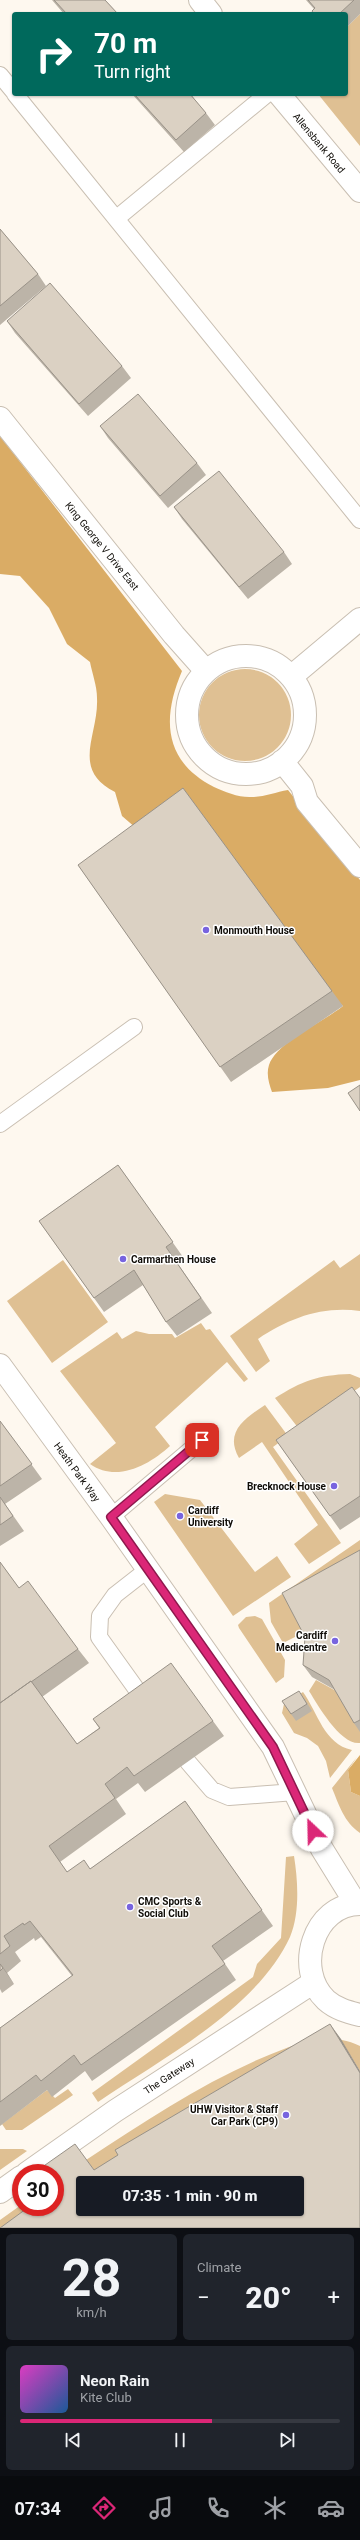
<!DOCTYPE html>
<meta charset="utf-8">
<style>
body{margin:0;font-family:Roboto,sans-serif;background:#20242c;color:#f1f3f6;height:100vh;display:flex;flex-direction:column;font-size:15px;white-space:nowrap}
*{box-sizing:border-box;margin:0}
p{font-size:13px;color:#9ea1a6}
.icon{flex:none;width:22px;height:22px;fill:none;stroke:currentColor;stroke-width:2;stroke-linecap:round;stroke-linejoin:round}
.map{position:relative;height:2228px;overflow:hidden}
.drawer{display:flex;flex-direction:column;gap:6px;padding:6px;background:#0d0f14;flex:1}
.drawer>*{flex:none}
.guide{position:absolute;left:12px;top:12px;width:336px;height:84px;border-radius:4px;box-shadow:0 1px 3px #0004;background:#00695c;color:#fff;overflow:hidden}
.speed{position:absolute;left:12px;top:2164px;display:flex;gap:8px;font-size:20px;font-weight:700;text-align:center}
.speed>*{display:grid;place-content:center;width:52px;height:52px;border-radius:50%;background:#171b24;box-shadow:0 1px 3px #0004;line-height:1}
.speed .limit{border:6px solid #d22;background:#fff;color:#111}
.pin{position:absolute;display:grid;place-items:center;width:34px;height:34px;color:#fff;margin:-17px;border-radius:8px;box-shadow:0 2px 6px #0006}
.me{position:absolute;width:44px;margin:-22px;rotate:336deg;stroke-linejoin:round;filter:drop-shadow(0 0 3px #0008)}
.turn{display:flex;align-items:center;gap:14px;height:84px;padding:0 16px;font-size:18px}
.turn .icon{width:52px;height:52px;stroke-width:2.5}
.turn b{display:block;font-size:28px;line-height:34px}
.big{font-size:30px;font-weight:800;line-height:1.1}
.drawer .widget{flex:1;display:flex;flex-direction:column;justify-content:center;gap:6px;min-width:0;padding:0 14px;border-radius:6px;background:#20242c}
.drawer .dial{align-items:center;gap:0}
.dial b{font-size:52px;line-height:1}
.song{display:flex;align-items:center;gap:12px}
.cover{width:48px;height:48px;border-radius:6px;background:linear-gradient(135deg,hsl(310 70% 55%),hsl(210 70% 35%))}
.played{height:4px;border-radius:2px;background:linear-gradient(90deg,#db2777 60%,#363941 60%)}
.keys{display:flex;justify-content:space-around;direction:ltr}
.heat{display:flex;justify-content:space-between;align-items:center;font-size:22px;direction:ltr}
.drawer .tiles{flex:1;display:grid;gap:6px;grid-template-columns:1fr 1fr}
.widget:last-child{grid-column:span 2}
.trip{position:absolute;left:76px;top:2176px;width:228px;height:40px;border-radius:4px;background:#171b24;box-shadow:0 1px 3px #0004;font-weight:800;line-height:40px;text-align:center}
.tabs{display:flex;height:64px;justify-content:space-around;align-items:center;background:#090b0e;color:#9ea1a6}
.tabs .icon{width:28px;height:28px}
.tabs .active{color:#db2777}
.tabs b{font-size:18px;color:#f1f3f6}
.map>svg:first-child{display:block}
</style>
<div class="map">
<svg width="360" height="2228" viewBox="0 0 360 2228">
<rect width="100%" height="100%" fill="#fef8ef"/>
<path fill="#dfc093" d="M360,14V146L318,94H346V28Z
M199 715a46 46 0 1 1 92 0a46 46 0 1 1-92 0Z
M360,1254V1311C321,1306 290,1318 258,1339L270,1361L256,1372L230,1336L334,1260L340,1268Z
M63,1260L108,1322L52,1363L7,1301Z
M201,1323L206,1330L210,1329L248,1379L244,1382L227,1362L155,1427L170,1446C149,1465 117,1483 90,1464L116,1443L60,1371L117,1332L122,1339L136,1331L149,1334H172L175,1338Z
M350,1374L360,1378V1387L299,1429L275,1398C302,1381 318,1375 350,1374Z
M265,1405L288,1436L273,1447L341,1543L309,1564L294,1544L318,1525L262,1442L239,1458C224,1432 245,1418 265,1405Z
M165,1494L200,1500L255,1572L277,1556L291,1577L233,1616L154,1502Z
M360,1540V1566L305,1632L283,1643L271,1622L269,1603Z
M255,1616L262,1619L285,1660L284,1677L276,1683L239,1628L238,1625L246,1617Z
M316,1680L338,1692L360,1731V1743C340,1745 318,1705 309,1691Z
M303,1692C318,1713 324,1744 352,1750L330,1778L326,1761L318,1746L307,1738L294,1733L282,1713L284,1704Z
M357,1757L348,1770L351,1792L360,1796V1833C344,1822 339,1805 332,1788Z
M294,1856C298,1881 300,1913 290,1937C257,2009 161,2059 98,2102L92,2093L253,1977L257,1964L281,1938L286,1857Z
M323,2036C336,2039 348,2040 360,2046V2071L341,2040L104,2183L86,2160C162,2110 235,2061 323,2036Z
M68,2089L73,2095L22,2130H6L2,2124L47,2090L55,2098Z
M0,2149H23L27,2151L0,2170Z
M21,2205L55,2207L66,2212L0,2228V2220Z"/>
<path fill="#daac65" d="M0,436L182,671C162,718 163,761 214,787C225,792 240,798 252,797C264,797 276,792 288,790L360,880V1080L328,1088L272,1092C269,1084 266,1074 269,1065C277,1042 323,1022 343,1006L122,816L115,792C70,769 99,735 97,698C97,686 92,673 90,662L67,644L49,608L20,576L0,574Z
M360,1755V1796L351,1792L348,1770Z"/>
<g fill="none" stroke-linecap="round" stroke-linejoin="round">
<g stroke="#c9bfb2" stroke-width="18">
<path id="lane" d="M0,75L14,92
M15,94L360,520
M117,218L267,94
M0,1124L134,1027
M111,1517L202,1440
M147,1704L99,1637L100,1616L115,1595L147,1570
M188,1762L212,1790L229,1797L295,1792"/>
</g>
<g stroke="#c9bfb2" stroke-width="24">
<path id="street" d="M0,418L174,635L206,671
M187 715a59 59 0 1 1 118 0a59 59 0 1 1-118 0Z
M292,676L360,619
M282,761L302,786L307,802L360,866
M0,1365L111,1517L273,1747L322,1849L356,1904
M360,1904C313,1904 294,1970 326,2000C336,2009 348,2012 360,2015
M27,2173L115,2111L314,1982
M0,2192L21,2177"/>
</g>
<g stroke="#c9bfb2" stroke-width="24">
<path id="secondary" d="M200,0L211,14
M279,94L360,191"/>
</g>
<use href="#lane" stroke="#fff" stroke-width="16"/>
<use href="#street" stroke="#fff" stroke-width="22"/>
<use href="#secondary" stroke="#fff" stroke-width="22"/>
</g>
<path fill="#bcb4a8" d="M52,0H105L118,14H64Z
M306,0H360V14L346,28V14H313L314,9Z
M132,94H190L206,113L215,125L184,152Z
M0,229L38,274L46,286L0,325Z
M7,321L122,366L131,378L88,416L15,333Z
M100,426L197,463L206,475L168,508L108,438Z
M174,507L284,552L292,564L248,599L182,519Z
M78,865L332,991L343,1006L231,1082Z
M118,1165L183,1257L176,1261L212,1313L177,1336L166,1322L143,1285L104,1312L39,1221Z
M360,1398V1517L340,1530L276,1440Z
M0,1421L42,1479L5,1504L24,1531L0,1546Z
M360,1550V1732L354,1723L335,1690L312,1677L303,1665Z
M0,1562L19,1588L78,1649L89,1663L42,1697L77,1744L99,1728L93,1719L213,1721L224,1736L145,1792L138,1783L116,1799L126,1814L60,1862L67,1872L90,1869L185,1801L273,1926L223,1961L236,1980L92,2081L85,2071L52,2097L47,2090L0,2126V2028L72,1976L41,1937L35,1941L34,1938L15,1952L21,1961L7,1973L14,1984L2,1993L0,1989Z
M304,1698L312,1711L296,1721L282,1701Z"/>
<path fill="#999288" d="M0,1963L7,1973L14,1984L3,1968Z
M330,2024L341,2039L360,2071V2073Z"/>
<path fill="#dbd1c3" stroke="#999288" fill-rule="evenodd" d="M54,0H105L118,14H67Z
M308,0H354L339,14H314L312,11L315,8Z
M134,94H190L206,113L176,140Z
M0,229L38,274L0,306Z
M50,283L122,366L79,404L7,321Z
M138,394L197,463L160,496L100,426Z
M219,471L284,552L239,587L174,507Z
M183,788L332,991L220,1067L78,865Z
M360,1085V1111L348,1093Z
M118,1165L173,1242L166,1247L201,1298L166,1322L134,1270L94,1298L39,1221Z
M352,1387L360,1398V1496L330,1516L276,1440Z
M0,1421L32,1464L0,1486Z
M0,1497L13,1516L0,1525Z
M360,1550V1720L354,1723L329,1680L303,1665L305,1637L282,1593Z
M0,1562L19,1588L28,1581L78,1649L31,1682V1681L0,1703Z
M171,1663L213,1721L134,1776L127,1767L105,1784L115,1798L49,1846L67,1872L84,1860L90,1869L185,1801L262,1910L212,1946L225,1964L81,2065L74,2055L41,2081L36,2075L0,2102V2028L73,1975L30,1921L24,1925L23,1923L4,1936L10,1946L0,1954V1703L31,1681L77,1744L100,1728L93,1719Z
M299,1691L307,1704L291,1714L282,1701Z
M0,1964L3,1968L0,1971Z
M330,2024L360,2073V2228H0L26,2209L30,2214L39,2207H55V2173H40L38,2170L75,2144L94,2170L118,2155L115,2150ZM83,2183H297V2209H83Z"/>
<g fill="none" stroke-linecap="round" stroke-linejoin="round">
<g stroke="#8e194d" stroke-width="10">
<path id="route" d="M202,1440L111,1517L273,1747L313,1831"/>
</g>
<use href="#route" stroke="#db2777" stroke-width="7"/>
</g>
<g fill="#7864df" stroke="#fff" stroke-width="1.5">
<circle cx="206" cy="930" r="4"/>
<circle cx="123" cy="1259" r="4"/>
<circle cx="334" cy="1486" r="4"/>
<circle cx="180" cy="1516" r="4"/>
<circle cx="335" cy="1641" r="4"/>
<circle cx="130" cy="1907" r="4"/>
<circle cx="286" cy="2115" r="4"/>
</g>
<g text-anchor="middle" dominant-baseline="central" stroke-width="3" stroke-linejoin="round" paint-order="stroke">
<g font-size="10" fill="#100d08" stroke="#fff">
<text transform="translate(319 143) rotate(50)">Allensbank Road</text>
<text transform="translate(102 546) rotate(51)">King George V Drive East</text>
<text transform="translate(77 1472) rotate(54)">Heath Park Way</text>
<text transform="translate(169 2076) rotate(-33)">The Gateway</text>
</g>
<g font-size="10" font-weight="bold" fill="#100d08" stroke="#fff" text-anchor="start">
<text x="214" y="930">Monmouth House</text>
<text x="131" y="1259">Carmarthen House</text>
<text x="326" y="1486" text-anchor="end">Brecknock House</text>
<text x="188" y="1510">Cardiff<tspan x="188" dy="12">University</tspan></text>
<text x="327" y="1635" text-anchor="end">Cardiff<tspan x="327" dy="12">Medicentre</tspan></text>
<text x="138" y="1901">CMC Sports &amp;<tspan x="138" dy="12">Social Club</tspan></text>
<text x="278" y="2109" text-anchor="end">UHW Visitor &amp; Staff<tspan x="278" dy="12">Car Park (CP9)</tspan></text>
</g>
</g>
</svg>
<div class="speed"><div class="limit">30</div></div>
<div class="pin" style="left:202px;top:1440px;background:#d93025"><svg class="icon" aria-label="arrive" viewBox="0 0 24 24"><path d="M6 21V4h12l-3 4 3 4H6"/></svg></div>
<svg class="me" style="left:313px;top:1831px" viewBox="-20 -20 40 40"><circle r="19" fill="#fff"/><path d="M0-13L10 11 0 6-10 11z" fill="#db2777"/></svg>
<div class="trip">07:35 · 1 min · 90 m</div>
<div class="guide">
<div class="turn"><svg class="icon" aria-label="right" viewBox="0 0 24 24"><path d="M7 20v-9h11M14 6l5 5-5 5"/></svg><div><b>70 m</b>Turn right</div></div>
</div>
</div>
<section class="drawer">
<div class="tiles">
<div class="widget dial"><b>28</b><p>km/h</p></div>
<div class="widget"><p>Climate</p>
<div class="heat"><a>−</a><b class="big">20°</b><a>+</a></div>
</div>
<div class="widget">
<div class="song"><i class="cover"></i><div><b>Neon Rain</b><p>Kite Club</p></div></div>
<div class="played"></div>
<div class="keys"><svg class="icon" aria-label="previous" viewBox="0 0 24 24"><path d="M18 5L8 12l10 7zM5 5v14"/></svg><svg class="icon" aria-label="pause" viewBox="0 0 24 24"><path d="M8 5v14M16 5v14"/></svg><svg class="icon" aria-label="next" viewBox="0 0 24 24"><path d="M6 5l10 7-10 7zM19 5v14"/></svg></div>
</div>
</div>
</section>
<nav class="tabs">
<b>07:34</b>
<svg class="icon active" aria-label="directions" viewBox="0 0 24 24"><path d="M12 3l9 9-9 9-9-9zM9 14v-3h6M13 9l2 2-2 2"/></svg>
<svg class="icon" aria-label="music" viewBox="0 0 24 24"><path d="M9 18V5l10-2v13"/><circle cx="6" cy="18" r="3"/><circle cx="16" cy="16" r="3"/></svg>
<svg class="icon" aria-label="phone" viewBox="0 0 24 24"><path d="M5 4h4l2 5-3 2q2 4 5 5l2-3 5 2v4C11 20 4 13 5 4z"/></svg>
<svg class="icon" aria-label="climate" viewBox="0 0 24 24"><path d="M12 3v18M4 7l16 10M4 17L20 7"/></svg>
<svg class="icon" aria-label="car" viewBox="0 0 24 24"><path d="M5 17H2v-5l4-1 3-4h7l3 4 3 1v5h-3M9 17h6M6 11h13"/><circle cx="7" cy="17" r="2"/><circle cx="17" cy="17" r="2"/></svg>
</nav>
